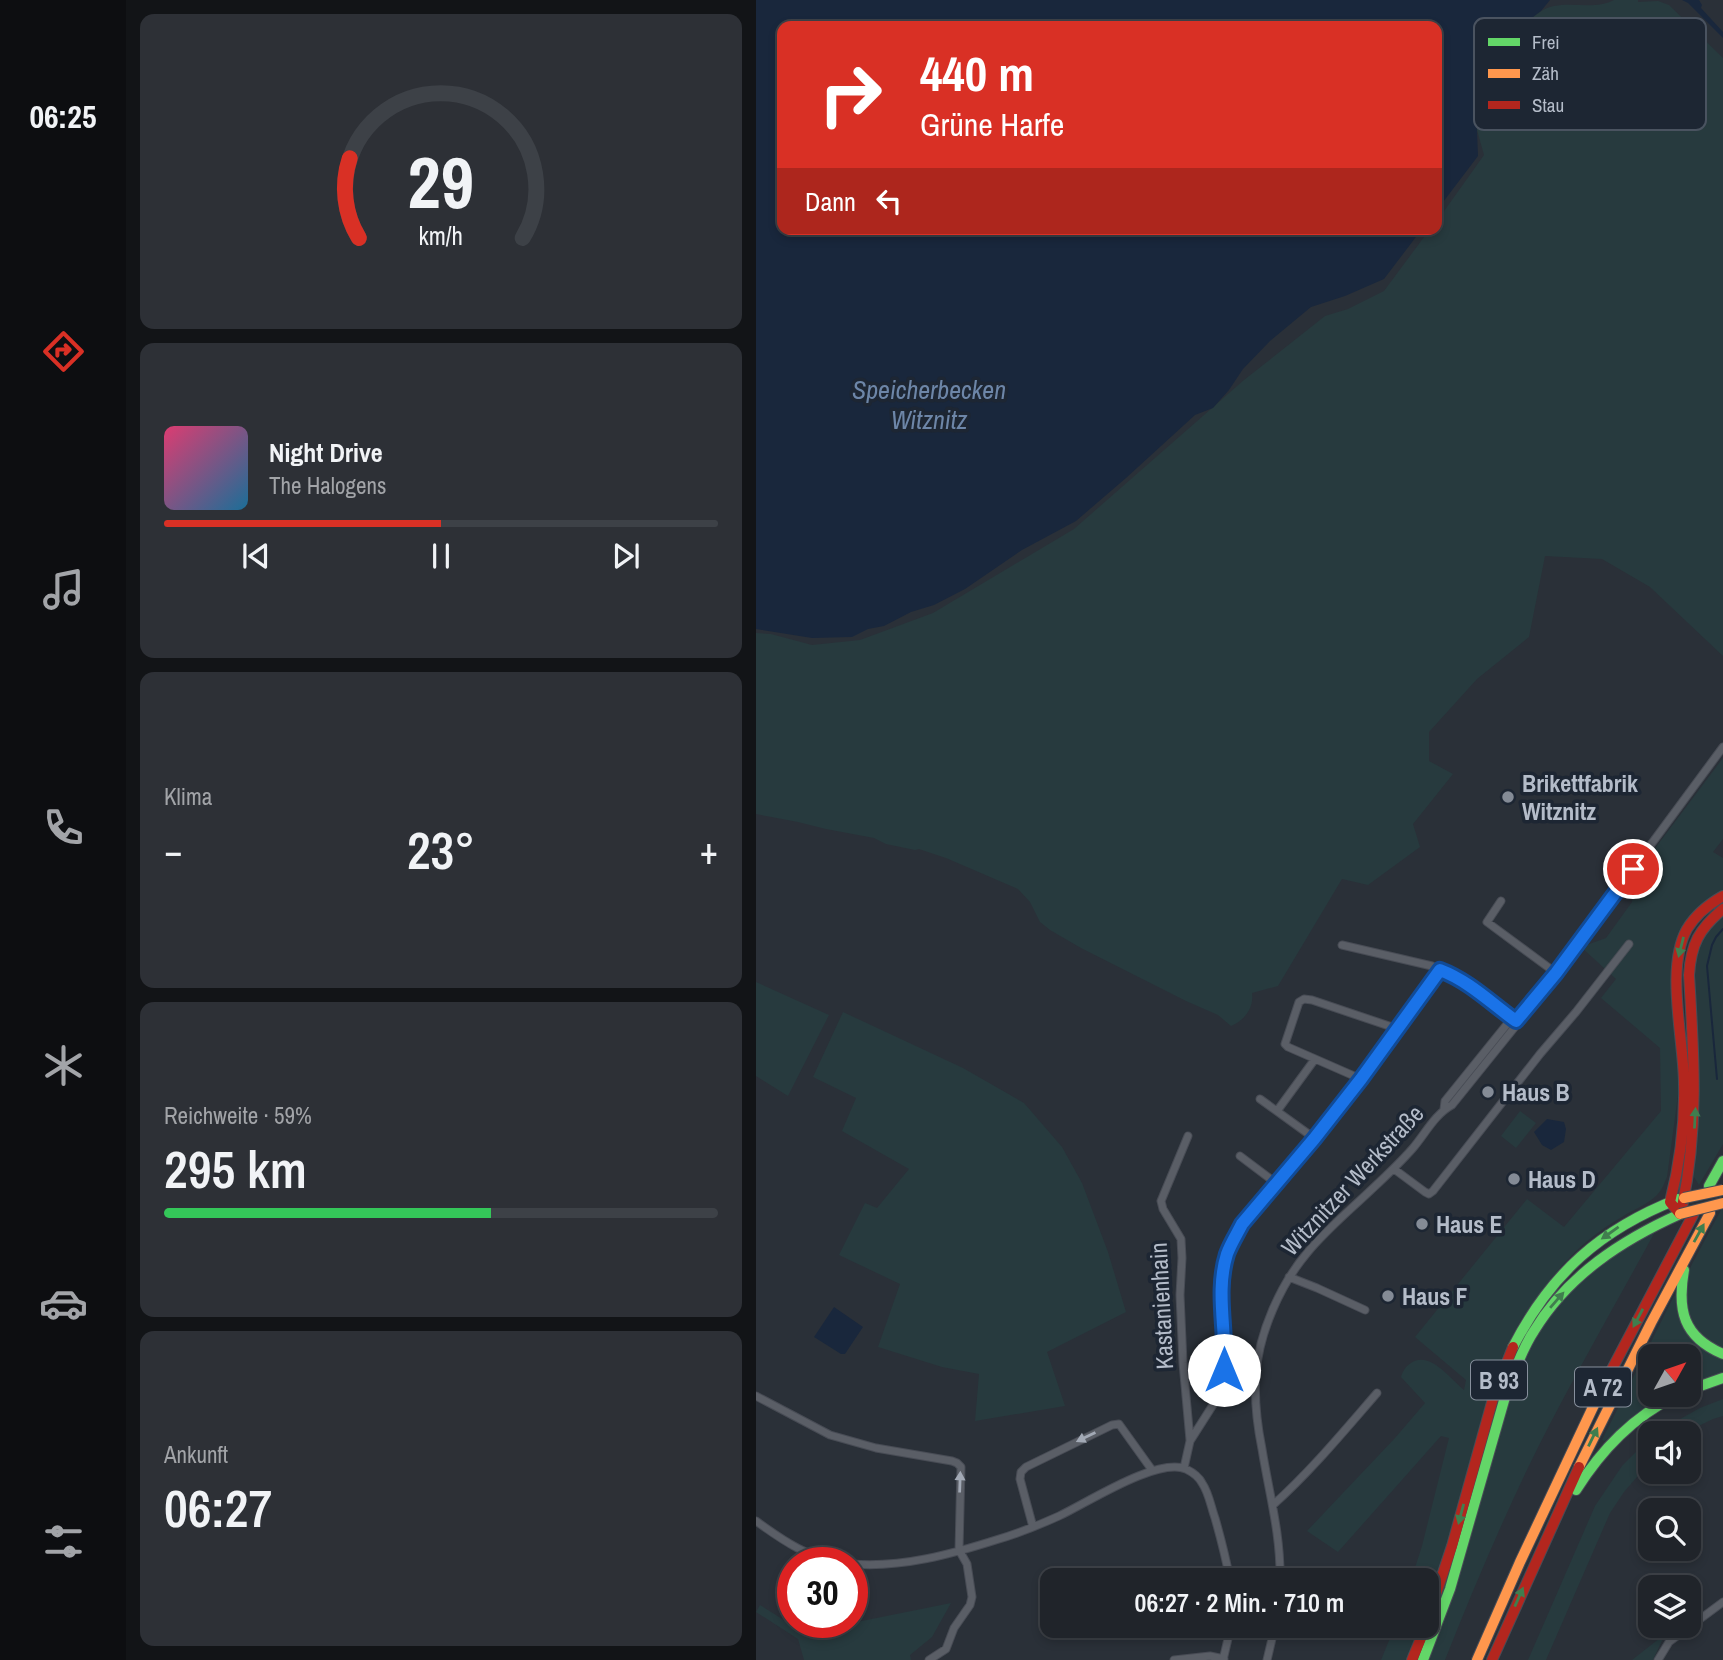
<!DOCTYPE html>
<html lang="de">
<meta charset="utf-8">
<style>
body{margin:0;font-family:"Archivo Narrow",sans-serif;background:#2d3036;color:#f1f3f6;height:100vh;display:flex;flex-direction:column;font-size:26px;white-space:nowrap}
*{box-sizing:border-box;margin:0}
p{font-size:23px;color:#a2a4a8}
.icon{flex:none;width:38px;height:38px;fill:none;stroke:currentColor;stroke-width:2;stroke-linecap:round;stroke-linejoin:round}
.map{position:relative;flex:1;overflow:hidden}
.panel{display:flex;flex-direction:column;gap:14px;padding:14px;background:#121417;width:630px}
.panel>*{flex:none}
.guide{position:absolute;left:21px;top:21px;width:665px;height:214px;border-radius:14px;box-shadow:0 4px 10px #0003,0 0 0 2px #3d4147;background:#d93025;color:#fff;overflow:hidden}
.needle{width:46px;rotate:50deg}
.fabs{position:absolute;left:882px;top:1344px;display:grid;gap:14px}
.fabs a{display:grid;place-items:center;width:63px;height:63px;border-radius:14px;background:#20242a;box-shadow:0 4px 10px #0003,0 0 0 2px #3d4147;font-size:35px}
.speed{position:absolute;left:21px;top:1547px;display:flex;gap:14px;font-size:35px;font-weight:700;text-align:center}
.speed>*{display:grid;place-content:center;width:91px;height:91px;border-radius:50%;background:#20242a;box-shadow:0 4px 10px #0003,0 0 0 2px #3d4147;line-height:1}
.speed .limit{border:10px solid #d22;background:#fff;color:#111}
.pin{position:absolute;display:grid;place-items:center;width:60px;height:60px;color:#fff;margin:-30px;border:4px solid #fff;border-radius:50%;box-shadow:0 2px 7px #0007}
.me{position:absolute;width:77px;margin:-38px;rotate:0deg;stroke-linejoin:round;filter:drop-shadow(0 0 5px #0008)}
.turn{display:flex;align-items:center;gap:24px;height:147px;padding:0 28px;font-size:32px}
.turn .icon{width:91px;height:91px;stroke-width:2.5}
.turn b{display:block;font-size:49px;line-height:60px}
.then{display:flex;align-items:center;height:66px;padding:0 28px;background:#0003;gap:14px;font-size:26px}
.big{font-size:52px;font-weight:600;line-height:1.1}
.panel .card{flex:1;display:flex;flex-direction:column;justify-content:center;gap:10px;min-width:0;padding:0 24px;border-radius:14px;background:#2d3036}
.panel .dial{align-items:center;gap:0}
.dial svg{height:182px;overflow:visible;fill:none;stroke:#3d4147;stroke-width:7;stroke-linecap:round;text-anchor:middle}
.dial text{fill:#f1f3f6;stroke:none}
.song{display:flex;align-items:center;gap:21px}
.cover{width:84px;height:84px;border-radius:10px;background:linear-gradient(135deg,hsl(340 70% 55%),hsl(200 70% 35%))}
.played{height:7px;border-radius:4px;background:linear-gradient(90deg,#d93025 50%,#3d4147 50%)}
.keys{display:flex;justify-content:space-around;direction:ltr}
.heat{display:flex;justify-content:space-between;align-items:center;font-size:38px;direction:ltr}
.charge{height:10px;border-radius:5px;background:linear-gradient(90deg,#34c759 59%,#3d4147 0)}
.trip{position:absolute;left:284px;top:1568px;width:399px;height:70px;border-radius:14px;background:#20242a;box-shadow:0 4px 10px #0003,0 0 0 2px #3d4147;font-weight:600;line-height:70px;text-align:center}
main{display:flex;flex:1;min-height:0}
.dock{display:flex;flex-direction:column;width:126px;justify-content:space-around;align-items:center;background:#0d0e11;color:#a2a4a8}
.dock .icon{width:49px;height:49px}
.dock .current{color:#d93025}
.dock b{font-size:32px;color:#f1f3f6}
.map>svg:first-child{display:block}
</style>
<main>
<nav class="dock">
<b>06:25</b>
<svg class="icon current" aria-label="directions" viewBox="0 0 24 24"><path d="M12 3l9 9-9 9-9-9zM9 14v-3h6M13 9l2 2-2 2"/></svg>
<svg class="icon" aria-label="music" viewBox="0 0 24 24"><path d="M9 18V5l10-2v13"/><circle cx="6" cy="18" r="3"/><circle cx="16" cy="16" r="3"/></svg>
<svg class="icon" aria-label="phone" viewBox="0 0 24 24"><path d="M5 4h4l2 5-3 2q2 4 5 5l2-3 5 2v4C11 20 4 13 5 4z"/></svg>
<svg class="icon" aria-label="climate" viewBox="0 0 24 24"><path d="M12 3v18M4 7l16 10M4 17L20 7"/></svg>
<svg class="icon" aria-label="car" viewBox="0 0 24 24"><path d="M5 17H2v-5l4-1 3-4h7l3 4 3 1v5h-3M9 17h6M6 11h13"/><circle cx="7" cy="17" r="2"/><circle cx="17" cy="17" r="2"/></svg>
<svg class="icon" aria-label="filters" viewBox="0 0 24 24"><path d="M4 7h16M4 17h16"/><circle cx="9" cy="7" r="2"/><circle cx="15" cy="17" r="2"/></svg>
</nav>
<section class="panel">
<div class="card dial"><svg viewBox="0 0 100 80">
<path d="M14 69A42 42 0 1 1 86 69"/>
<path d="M14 69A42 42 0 0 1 10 34" stroke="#d93025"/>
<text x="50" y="56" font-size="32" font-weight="700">29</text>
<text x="50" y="72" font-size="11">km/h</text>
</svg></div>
<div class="card">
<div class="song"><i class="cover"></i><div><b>Night Drive</b><p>The Halogens</p></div></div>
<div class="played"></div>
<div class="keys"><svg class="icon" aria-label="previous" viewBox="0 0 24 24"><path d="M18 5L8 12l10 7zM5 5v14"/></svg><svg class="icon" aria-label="pause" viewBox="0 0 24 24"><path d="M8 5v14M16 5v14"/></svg><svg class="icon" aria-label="next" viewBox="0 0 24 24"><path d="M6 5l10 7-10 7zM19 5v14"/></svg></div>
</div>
<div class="card"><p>Klima</p>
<div class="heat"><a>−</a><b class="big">23°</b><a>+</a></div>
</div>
<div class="card"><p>Reichweite · 59%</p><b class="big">295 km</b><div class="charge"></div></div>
<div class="card"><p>Ankunft</p><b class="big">06:27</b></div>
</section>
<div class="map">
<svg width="967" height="1660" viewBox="0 0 967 1660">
<rect width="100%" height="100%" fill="#2a3038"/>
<path fill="#273a3e" d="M858,0H882V2L902,1L913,5L967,58V656L894,587L846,559L789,556L773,637L721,679L673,732V761L697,774L657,824L664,847L612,885L586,879L522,986L496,993C498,1008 489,1020 475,1026L462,1015L430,1001L325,948L294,930L284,922L274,902L262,889L190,858L163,849L159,850L130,844L118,838L70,829L42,822L0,814V633L15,634L56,645L104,640L177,613L318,529L488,380L569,316L592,309L628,291L674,229H681V221L728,155L721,130L728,65L722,40C738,28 744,22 765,26C775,19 786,8 798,6C819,2 839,10 858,0Z
M967,758V839L957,852L967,858V892L929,922L922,1062V1095L911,1177C908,1184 906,1190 901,1195C892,1204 879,1209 869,1215C855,1223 842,1232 830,1242C807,1262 788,1286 771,1311C742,1353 729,1406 716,1454C702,1508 688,1561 670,1613V1580H655L666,1546L693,1438L685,1436L582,1552L551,1531L639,1438L669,1403L645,1377C647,1371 649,1367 655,1363C674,1350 695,1380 708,1390L710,1380L659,1337L771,1199L808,1227L905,1111L904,1048L845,998L860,979L825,947L850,938L876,902L882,871Z
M967,914V1144L943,1185L938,1177V959L947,934Z
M0,982L73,1015L32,1096L0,1076Z
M87,1012L207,1068L268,1103L306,1147L326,1183L352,1252L370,1312L291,1352L309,1406L219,1421L223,1374L186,1367L122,1347L144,1284L83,1255L109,1203L121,1208L153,1169L86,1131L100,1098L57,1077Z
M764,1111L780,1123L760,1148L745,1136Z
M967,1209V1351L939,1331L928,1308L930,1278L936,1264L965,1210Z
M900,1230C856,1311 809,1391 769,1474C740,1535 714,1597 689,1660H673C691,1614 707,1567 720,1519C741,1444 754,1360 807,1300C833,1270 866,1250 900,1230Z
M918,1296H921L922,1310L967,1359V1374L933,1385V1356H894V1395H910L849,1441L846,1440Z
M967,1399V1416L957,1419L928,1433H899L944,1408Z
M894,1438V1462L868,1492L854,1513L790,1660H772L839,1506L866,1466Z
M195,1603L176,1637L154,1655L155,1660H48L42,1639L0,1612L4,1605L45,1631L71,1628Z
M639,1626H665L652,1660H625Z
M909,1634L897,1660H876Z"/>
<path fill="#19273c" d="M0,0H794L785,11L765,26C745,22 738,28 722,40L728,65L727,80L720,106L722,156L681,210V26H26V229H666L628,279L589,296L555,307L514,341L487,369L473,390L457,408L439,415L370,478L320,521L266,550L209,589L178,605L155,612L128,626L112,629L96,637L56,638L0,629Z
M926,0H943L946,5L945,8L967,32V38L932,3Z
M791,1119L808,1122L810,1129L808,1142L795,1150L786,1145L778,1132Z
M78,1307L107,1327L89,1354H85L58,1337Z"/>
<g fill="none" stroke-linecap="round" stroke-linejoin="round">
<path stroke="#19273c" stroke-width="2" d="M961,1079L951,966L956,945L960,937L967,929"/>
<g stroke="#484c55" stroke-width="9">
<path id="street" d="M745,901L731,922L800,973
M586,945L676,966L684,970
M605,1079L532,1047L529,1044L543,1002L548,999L556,1000L642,1029
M504,1099L558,1138
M688,1109L689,1101L752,1023L760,1021
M521,1111L559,1059
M432,1136L405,1201L407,1209L425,1239L426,1258L424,1295L427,1363L434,1440
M484,1156L521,1184
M638,1169L669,1192L673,1194L677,1191L784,1054L820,1012L873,944
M533,1277L561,1288L609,1310
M0,1396L74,1435L120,1448L196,1461L201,1463L205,1467L203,1550L211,1564L216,1597L214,1605L198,1628L190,1649L173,1660
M428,1468L434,1441L462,1397L466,1385L469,1362L466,1284L468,1267L477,1240L486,1224L558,1138L605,1079L684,970L708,981L760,1021
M517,1505C555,1471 588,1431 621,1393
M0,1521C26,1540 55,1560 88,1563
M277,1527L264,1479L265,1472L270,1467L356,1425L363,1424L396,1470
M96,1564C146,1568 196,1554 243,1539C263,1533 283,1525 303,1516C331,1503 401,1457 430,1469C436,1472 443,1477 446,1483C453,1493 455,1507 459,1518C465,1539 470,1559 474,1580
M524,1580C525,1535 513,1493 506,1449C501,1424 498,1399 500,1374C503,1333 524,1285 551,1253C570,1230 594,1210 615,1190C630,1176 644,1163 657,1148C669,1134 679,1114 696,1105L758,1028L760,1021L800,973L967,747
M418,1660L454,1656L468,1659
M467,1660L475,1626
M511,1660L519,1626
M902,1660L913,1642L967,1602"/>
</g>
<g stroke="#484c55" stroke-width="12">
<path id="fast" d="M953,1186L967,1161
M928,1270C921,1310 927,1337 967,1354
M757,1347C795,1273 845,1229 922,1199
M933,1390L967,1378
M820,1490C846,1449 877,1417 921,1395
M667,1660L694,1589L751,1390C759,1370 766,1349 778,1331C812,1275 866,1240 924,1214"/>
</g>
<g stroke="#484c55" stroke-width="12">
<path id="slow" d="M823,1467L895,1323L954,1213
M721,1660L764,1562L845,1390"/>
</g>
<g stroke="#484c55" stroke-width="12">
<path id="jam" d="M926,1207C943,1128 938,1055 933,975C935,944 943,929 967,909
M924,1214L914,1202C924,1163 929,1124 928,1084C928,1040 909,968 931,929C940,914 953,904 967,896
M845,1390L937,1215
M670,1624L696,1546L738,1395L757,1347
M656,1660L670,1626
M736,1660L823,1467"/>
</g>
<use href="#street" stroke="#5a5e66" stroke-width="7"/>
<use href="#fast" stroke="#63d668" stroke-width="10"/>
<use href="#slow" stroke="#ff974d" stroke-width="10"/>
<use href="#jam" stroke="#b3261e" stroke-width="10"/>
<g stroke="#484c55" stroke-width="12" stroke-linecap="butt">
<path id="slow-bridge" d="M928,1198L967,1190
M924,1214L967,1203"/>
</g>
<use href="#slow-bridge" stroke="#ff974d" stroke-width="10"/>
</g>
<defs><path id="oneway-solid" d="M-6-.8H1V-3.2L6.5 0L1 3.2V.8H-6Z" transform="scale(1.75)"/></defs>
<g fill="#407e4e">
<use href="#oneway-solid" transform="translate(925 947) rotate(104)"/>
<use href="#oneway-solid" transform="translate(939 1118) rotate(-87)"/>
<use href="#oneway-solid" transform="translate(854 1233) rotate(145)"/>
<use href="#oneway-solid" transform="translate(943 1233) rotate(-61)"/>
<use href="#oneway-solid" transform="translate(801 1300) rotate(-49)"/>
<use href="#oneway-solid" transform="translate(882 1318) rotate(118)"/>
<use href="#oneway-solid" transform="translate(837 1437) rotate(-64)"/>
<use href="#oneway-solid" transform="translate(705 1514) rotate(105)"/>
<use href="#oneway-solid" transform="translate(763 1597) rotate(-66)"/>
</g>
<g fill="#a2a9b5">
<use href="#oneway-solid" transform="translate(330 1437) rotate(154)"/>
<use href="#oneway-solid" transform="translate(204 1482) rotate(-88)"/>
</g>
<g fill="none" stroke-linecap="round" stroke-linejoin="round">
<g stroke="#114b97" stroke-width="18">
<path id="route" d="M468,1370C471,1332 459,1292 471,1254C475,1243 481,1234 486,1224L558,1139L605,1079L684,970C713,981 735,1003 760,1021L800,973L877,869"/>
</g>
<use href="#route" stroke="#1a73e8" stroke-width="12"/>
</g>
<g fill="#848b96" stroke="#1d2633" stroke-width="2.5">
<circle cx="752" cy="797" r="7"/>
<circle cx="732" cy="1092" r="7"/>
<circle cx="758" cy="1179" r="7"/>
<circle cx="666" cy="1224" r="7"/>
<circle cx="632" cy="1296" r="7"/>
</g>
<g text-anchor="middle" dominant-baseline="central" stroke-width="7" stroke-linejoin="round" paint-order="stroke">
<g fill="#1d2633" stroke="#878f9c" stroke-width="2">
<rect x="715" y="1360.5" width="56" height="39" rx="5"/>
<rect x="819" y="1367.5" width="56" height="39" rx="5"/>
</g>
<g font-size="23" font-weight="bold" fill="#b4bcc9">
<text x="743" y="1380">B 93</text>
<text x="847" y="1387">A 72</text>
</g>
<g font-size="24" font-weight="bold" fill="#b4bcc9" stroke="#1d2633" text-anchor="start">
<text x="766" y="783">Brikettfabrik<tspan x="766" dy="28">Witznitz</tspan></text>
<text x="746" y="1092">Haus B</text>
<text x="772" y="1179">Haus D</text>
<text x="680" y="1224">Haus E</text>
<text x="646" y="1296">Haus F</text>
</g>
<g font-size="24" fill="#b4bcc9" stroke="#1d2633">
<text transform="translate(596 1180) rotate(-47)">Witznitzer Werkstraße</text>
<text transform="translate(405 1306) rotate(-93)">Kastanienhain</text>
</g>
<g font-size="26" font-style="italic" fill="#6d86a8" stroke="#1d2633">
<text x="173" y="389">Speicherbecken<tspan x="173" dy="30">Witznitz</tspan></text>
</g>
</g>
<rect x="718" y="18" width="232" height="112" rx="10" fill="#1d2633" stroke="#4a5360" stroke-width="2"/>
<rect x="732" y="38" width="32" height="8" fill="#63d668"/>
<rect x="732" y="69" width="32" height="9" fill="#ff974d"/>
<rect x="732" y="101" width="32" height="8" fill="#b3261e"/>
<g font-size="19" fill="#b4bcc9">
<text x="776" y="49">Frei</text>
<text x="776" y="80">Zäh</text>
<text x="776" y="112">Stau</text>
</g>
</svg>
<div class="fabs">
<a><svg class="needle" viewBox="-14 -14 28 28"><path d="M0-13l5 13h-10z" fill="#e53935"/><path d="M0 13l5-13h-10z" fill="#a2a4a8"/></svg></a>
<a><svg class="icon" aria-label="sound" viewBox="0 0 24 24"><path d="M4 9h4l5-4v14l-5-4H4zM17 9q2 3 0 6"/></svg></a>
<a><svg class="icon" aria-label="search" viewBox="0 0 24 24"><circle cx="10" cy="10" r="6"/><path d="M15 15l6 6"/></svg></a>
<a><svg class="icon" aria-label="layers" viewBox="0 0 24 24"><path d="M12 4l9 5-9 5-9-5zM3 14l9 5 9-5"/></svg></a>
</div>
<div class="speed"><div class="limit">30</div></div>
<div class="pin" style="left:877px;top:869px;background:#d93025"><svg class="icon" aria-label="arrive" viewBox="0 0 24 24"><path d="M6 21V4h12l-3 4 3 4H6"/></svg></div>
<svg class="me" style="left:468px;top:1370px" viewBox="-20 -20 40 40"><circle r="19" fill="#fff"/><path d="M0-13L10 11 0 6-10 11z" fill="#1a73e8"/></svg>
<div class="trip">06:27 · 2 Min. · 710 m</div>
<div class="guide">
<div class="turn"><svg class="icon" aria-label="right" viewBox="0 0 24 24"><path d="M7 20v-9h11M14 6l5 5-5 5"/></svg><div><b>440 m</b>Grüne Harfe</div></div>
<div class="then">Dann<svg class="icon" aria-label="left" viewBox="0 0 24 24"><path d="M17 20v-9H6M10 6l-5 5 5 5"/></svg></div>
</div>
</div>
</main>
